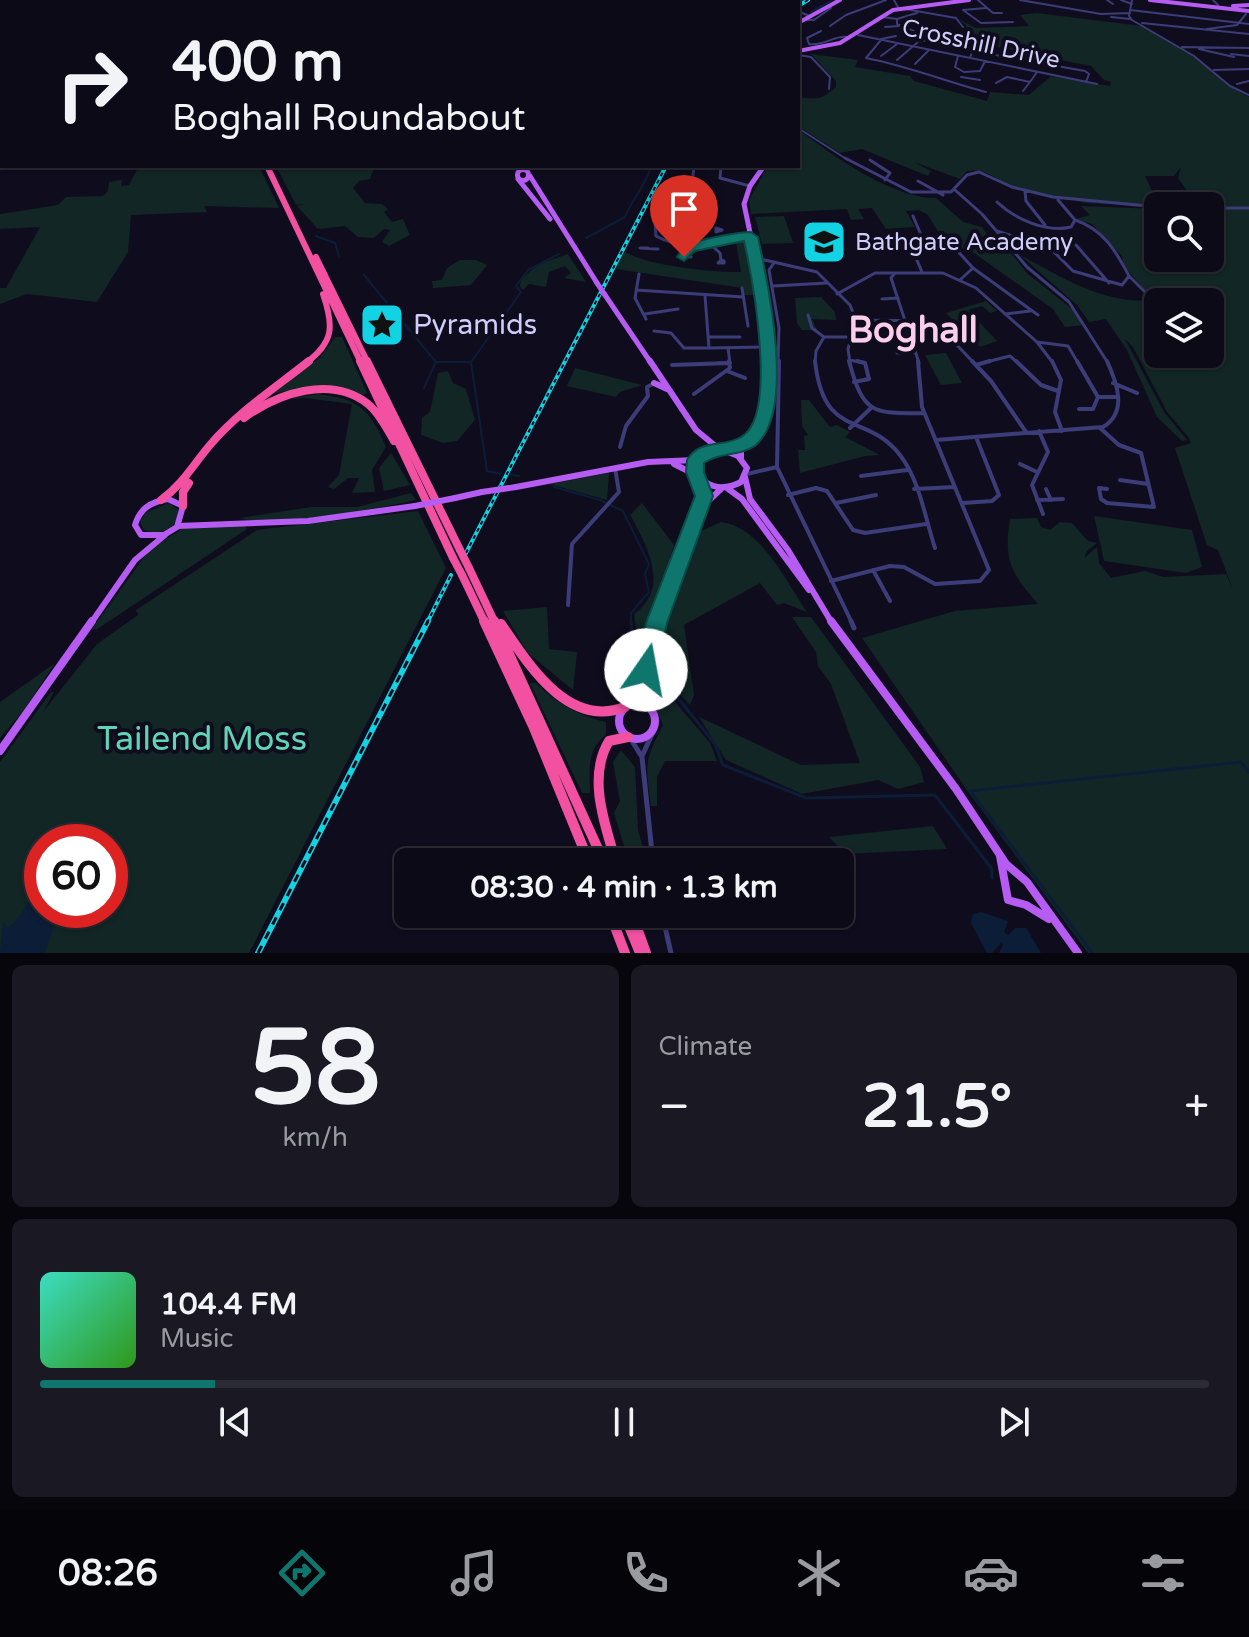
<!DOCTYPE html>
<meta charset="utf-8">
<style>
body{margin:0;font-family:"Varela Round",sans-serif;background:#191823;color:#f1f3f6;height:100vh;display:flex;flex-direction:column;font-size:30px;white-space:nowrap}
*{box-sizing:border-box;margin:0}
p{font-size:26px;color:#9a9aa1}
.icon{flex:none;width:44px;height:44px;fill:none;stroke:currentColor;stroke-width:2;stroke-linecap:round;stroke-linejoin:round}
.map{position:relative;height:953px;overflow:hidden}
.sheet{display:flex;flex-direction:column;gap:12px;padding:12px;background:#06060c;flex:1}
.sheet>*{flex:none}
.guide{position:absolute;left:0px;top:0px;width:800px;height:168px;box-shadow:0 2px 6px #0004,0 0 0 2px #2b2b35;background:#0b0a16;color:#f1f3f6;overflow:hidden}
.tools{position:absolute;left:1144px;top:192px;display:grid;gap:16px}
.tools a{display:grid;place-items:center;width:80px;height:80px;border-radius:12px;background:#0b0a16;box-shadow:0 2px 6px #0004,0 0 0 2px #2b2b35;font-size:40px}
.speed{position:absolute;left:24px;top:824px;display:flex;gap:16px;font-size:40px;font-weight:700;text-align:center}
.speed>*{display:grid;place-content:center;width:104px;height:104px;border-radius:50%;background:#0b0a16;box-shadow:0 2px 6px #0004,0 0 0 2px #2b2b35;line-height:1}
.speed .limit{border:12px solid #d22;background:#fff;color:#111}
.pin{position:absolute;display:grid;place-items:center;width:68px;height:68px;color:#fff;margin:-82px -34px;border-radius:50% 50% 50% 0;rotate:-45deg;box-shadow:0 0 8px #0007}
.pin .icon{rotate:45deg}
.me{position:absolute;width:88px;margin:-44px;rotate:12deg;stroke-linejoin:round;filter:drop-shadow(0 0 6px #0008)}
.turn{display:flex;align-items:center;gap:28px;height:168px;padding:0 40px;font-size:36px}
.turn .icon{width:104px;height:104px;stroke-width:2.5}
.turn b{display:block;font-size:56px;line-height:68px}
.big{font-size:60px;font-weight:700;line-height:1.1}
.sheet .card{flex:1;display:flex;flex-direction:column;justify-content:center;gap:12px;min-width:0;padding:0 28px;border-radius:12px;background:#191823}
.sheet .dial{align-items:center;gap:0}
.dial b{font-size:104px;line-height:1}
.song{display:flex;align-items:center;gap:24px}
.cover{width:96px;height:96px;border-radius:12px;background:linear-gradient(135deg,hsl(170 70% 55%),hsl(110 70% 35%))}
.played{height:8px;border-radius:4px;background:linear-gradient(90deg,#0f766e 15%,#2b2b35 15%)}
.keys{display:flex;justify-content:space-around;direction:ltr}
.heat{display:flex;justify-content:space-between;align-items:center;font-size:44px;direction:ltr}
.sheet .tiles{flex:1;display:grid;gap:12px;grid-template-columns:1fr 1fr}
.card:last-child{grid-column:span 2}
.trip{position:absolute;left:394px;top:848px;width:460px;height:80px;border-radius:12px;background:#0b0a16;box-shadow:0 2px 6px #0004,0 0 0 2px #2b2b35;font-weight:700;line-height:80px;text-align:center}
.tabs{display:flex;height:128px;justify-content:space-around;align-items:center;background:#040409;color:#9a9aa1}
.tabs .icon{width:56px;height:56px}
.tabs .current{color:#0f766e}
.tabs b{font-size:36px;color:#f1f3f6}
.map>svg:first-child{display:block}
</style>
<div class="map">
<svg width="1249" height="953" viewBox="0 0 1249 953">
<rect width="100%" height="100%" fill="#0f0d1d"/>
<path fill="#112625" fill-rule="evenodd" d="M1037,13L1141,26L1198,59L1228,86L1249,97V207L1198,206L1178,178L1181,167L1174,176H1145L1159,206L1085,203L1010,186C996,178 984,168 967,171L960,179L914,162L931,171L928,176L862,149L840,153L798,126V97C816,99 821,101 836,87V81L811,54L858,60L855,67L910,76L914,81L987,101L990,92L1029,95L1051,76L1110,86L1111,82L1104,80L1091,66L967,41L966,25L958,19L976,28L1029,26L1020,15Z
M798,129C831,155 894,199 936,198L963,222L982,227L992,241H1001L1028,274L1072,309L1084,325L1065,327L1053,309L974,253L943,240L928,215L919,210L906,211L915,227L886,229L872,208L858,209L864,219L851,220L847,209L751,214L749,200L768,166H798Z
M139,166H259L279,208L204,206L207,212L131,215L128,252L97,302L27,294L0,304V288H6L40,227L0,229V214L58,205L66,197L103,196L108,191L109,182L122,180L121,186L129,185Z
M276,166L374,168L370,179L359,181L353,188L365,203L382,204L388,209L384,212L392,222L403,219L410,235L389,246L382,242L390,230L384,229L374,238L358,237L345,226L318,229L297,206L304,204L296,205Z
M1081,206L1158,209V258H1210V209H1249V953H1088L969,793L862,638L955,611L1038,604C1012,574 1003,561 1010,519L1037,518L1041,527L1050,530L1060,522L1072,523L1088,541L1097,543L1087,551L1084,558L1097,547L1099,563L1111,578L1145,571L1163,577L1226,574L1232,587L1218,550L1207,545L1175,448L1191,443L1189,438L1167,412L1133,347L1125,339L1164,412L1187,440L1182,441L1157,417L1127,350L1106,319L1089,322L1077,305L1020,255C1062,277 1104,305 1153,300L1124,266L1122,256L1092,224L1076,219L1090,215ZM1158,302H1210V354H1158Z
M784,216L793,243L762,244L755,217Z
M735,237H751L760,295H744L743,288L615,269L624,251C643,265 714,273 741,272Z
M568,254L586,282L564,278L571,273L565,266L549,272L546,287L529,284L523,290L520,287L521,279L539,264Z
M460,260H476L487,265L471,285L433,288L432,281L442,280L447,268Z
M821,297L835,312L836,320L812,319L817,330H802L797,323L795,298Z
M986,301L997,311L990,313L982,306L968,310L997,341L980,347L946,313Z
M335,337H342L367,393L362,396L302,389L269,394L321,357Z
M946,353L962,383L941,385L925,355Z
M575,368L642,385L620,392L616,397L567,386Z
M448,371L453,383L466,389L475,420L457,441L443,443L421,435L422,418L430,412L438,373Z
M318,394C359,399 370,409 386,447L372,470L375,492L352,493L359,478H348L334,489L328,487L339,475L352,404L305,398L281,400Z
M801,400H809L830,427L837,425L850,432L845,437L880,455L865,456L800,473L798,450H805L804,436L808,435L802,426Z
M391,453L410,485L384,491L379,468Z
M609,473L607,500L549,484Z
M411,493L416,500C383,508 266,529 240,518L311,507H357Z
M169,503L180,511C176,529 161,536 144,530L140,522L145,513Z
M642,503L674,545L640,654L634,614C671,588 647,546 630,515Z
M418,511L446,568L249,953H0V762L51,692H54L43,712L97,644L138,615L136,610L257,530ZM42,842H110V910H42Z
M1094,516L1192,530L1202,567L1186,573L1104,561Z
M721,522C761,527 785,580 807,612L784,603L777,605L760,583L684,625L694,695L690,705L655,668L665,616L701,531Z
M245,526L247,529L96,630L92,629L150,549L184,528Z
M547,607L549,649L577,652L573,690L528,653L503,611Z
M792,617H811L920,767L924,782L898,789L878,780L802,794L726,760L699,717L801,765L860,763L831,684L818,666L816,652Z
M55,663L25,709L0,738V702Z
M658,682L710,743L717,761H665L657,777V806H651C646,764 643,763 663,725L651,697Z
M530,683H536C558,704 577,715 606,722V735C586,750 590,769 590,793H582Z
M621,750L635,767L638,830L647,862H629L614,813L620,801L613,762Z
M933,826L947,849L845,854L829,837Z"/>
<path fill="#0c1d37" d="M42,883L38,902L42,903V910H66L64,920L54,926L45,953H0L3,922L8,928C27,914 26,896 42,883Z
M981,912L1008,921L1004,932L1008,935L1015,928H1026L1041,953H999L1003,945L1001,943L992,953H987L971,923L973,914Z"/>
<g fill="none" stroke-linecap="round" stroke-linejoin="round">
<path stroke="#0c1d37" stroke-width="2" d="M811,12L831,1
M316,236L335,243L339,256
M586,238L625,217C630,203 651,176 651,166
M364,275L436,362
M424,388L436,362H470
M501,474L487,471L471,362L521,292L516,286L528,270L559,254
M509,474L519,476
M554,487L600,500L623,511L649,564L645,574L649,592L631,613V623"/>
<path stroke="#0c1d37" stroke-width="3" d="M631,621L632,639L640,656
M661,677L715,744L723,765L806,798L935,795L992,869V878
M970,791L1241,762L1249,772
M970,791L1092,953"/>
<path stroke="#3c3c79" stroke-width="2" d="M128,0L137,2
M366,0L384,2
M894,0L899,9
M978,0L993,13H1002
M1020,0L1101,14L1130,13
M1107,0L1113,4
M1121,0L1132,4
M1132,0L1129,16L1132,20L1194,56L1230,86L1249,95
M1213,0L1218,5
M29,2L34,0
M113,2L116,0
M149,2L152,0
M986,8L963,10L981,23L1013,22
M905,9L956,18L963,27
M1130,10L1249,24
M802,13L810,16
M882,17L897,19V24L916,32L965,39
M1111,17L1130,19
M897,19L917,13
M803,20H814L831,8L830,5
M1142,23L1249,34
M830,26L846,15L886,0
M885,27L899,26
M1207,29L1237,25L1246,14
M821,31L807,38L809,44C825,46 834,35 848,37
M858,35L1097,84
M881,39L896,36
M881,40L866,58C907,66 945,81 986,92
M1182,47L1249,48
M1199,49L1234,57
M973,51L1085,71L1089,74L1086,82
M1231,54L1249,56
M798,55L811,57L830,77L829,89
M881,56L897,44
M958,56L955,67L964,72L980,71L985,61
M970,58L974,47
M897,60L918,42L937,38
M915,64L929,50
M1214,70L1249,69
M961,77L980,80
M996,83L1007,77L1030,82L1037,72
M1237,84L1249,81
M1023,91L1030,82
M798,128L848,160"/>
<path stroke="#3c3c79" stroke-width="3" d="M845,158L911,192H951L967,175L979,172L1012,187L1053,197L1158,207
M870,160L890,173L885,180
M694,166L690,203L676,201L655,224L656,236C688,254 717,239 751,237
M721,166L720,178L750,186
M673,168L678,166
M918,181L943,195
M671,183L691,184
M955,190L982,214L1027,267L1069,302L1108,363
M1025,191L1026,201L1045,225
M671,193L676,201
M1058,200L1075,220
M997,202C1015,219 1046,233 1071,227L1075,220
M1210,208H1249
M665,215L678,217
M913,216L927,249L914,252
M716,228L722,230L716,232Z
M997,231L1050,248L1073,271L1122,285L1129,276C1116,251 1103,229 1075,220
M907,237L922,272
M711,245L720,253L721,260
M1076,245L1109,283
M953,246L973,268L1038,315
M648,248H640L658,249
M684,254H688L691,257H685Z
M756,258L817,272L850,305L856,320L848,349L850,363
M721,260L724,261V263H718Z
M774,263L769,270L779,328L778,363
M895,273L891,278L919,363
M639,274L635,298L646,319
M1129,276L1146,293
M961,279L973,268
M773,286L827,283
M742,288L748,326
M636,290L743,297
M837,294L875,273H943L976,288L1037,342L1053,363
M705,296L709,348L766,347
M882,299L898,298
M645,314L678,309
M1005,314L1030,311
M808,315L812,328L824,337
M856,320L934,321L974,363
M654,331L671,333L684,348H708
M708,337H740
M1037,342L1068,346L1078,363
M728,348L730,363
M897,353L915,352
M849,360L865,363
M718,363H730
M815,363L816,351L824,337H851
M982,363L1010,356L1018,363"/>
<path stroke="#3c3c79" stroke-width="4" d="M779,361L777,467L852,623
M815,361C824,441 866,411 900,455C920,481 925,518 935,548
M849,361C863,413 871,414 924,413
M972,361L991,381L1026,432
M1016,361L1041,385L1058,391
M1052,361L1061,380L1055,412L1062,431
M1077,361L1098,397L1093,409H1079
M672,365L730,363
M976,365L990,361
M727,371L745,378
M854,382L869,379L865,363L857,361
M1113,383L1137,393
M694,394L730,368L729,361
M1098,397H1117
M850,428L871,408
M1100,428L1119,445L1141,453L1154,507L1107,503L1101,499L1099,488L1107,489
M1039,431L1048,452L1032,485L1043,514
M936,440L1103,427C1128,412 1117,383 1107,361
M620,447L626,426L648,396L647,387L655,383
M1020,464L1037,472
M747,474L777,467
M861,476L907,470
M1120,480L1148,484
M914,489L955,487
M1046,489L1051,500
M788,495L816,488L827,491L853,530L865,533L926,524
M1037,500L1063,499
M836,503L876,495
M963,503L992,501L999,495L976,437
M873,570L890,601
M831,581L890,566L904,567L935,584L980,581L989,570L922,407L918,361
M568,605L572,544L619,492L615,468"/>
<path stroke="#3c3c79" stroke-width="5" d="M851,621L854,628
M630,738L642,757L653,862
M643,754L654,730
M662,914L671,953"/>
<path stroke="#b75cf3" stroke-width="4" d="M309,0L318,2
M1150,0L1249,11
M1233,6L1249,5
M798,23L840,0
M798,51L840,43L893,10L969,0"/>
<path stroke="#b75cf3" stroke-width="5" d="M764,166L750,186L744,204L767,314L766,363
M517.5 175a5.5 5.5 0 1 1 11 0a5.5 5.5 0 1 1-11 0Z
M530,176L597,283
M518,179L550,219
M605,295L651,363"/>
<path stroke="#b75cf3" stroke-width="6" d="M650,361L696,430L719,449
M654,383L667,389
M723,450L738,456L747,468L741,482C722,492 703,488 694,467L703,453Z
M741,458V451C768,420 766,401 766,361
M674,464L696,475
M745,477L750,499L788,550L832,623
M516,487L648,462L696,460
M727,488L742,499L809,590
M455,498L482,492
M168,499L183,506L177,527L164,535H141L135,525C140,508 151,502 168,499Z
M704,505L721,489
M178,526L308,521L415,506
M91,623L135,560L165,535
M656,623L704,496L700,479"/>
<path stroke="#b75cf3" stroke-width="8" d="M831,621L956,789L1006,864L1027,882L1078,953
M619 721a18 18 0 1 1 36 0a18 18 0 1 1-36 0Z
M629,705L643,684
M650,708C642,678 647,650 657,621
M0,751L92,621
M1000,856L1008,900L1026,905L1049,919"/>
<path stroke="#f251a2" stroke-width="6" d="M267,166L361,363
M316,257L368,363
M306,363C334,342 334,326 323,294"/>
<path stroke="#f251a2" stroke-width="8" d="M360,361L453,558
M367,361L460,550
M244,418C278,393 331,375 368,404C380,414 387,429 394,441
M161,500C182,485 193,465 210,445C238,412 275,388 309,361
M183,506V492L189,483
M469,568L495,623
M462,575L485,623"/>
<path stroke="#f251a2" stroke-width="10" d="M484,621L534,728L589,862
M494,621L604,862
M501,624C529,665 568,729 625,707
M616,862C605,825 587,777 609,741L628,737
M610,914L625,953
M624,914L640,953
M632,914L646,953"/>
<g stroke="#11d3e3" stroke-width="4">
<path id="rail-far1" d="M798,6L808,0
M466,553L666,166
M427,623L451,575"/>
</g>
<g stroke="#11d3e3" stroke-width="6">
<path id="rail" d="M258,953L428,621"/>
</g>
<use href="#rail-far1" stroke="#0f0d1d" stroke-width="2" stroke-dasharray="4" stroke-linecap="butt"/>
<use href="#rail" stroke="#0f0d1d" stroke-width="3" stroke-dasharray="8" stroke-linecap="butt"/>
<path stroke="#b75cf3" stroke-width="5" d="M597,283L605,295"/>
<path stroke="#b75cf3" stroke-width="6" d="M482,492L516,487
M415,506L455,498"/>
<path stroke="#f251a2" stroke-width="8" d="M460,550L469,568
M453,558L462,575"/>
</g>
<path fill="#0f766e" stroke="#0a4d48" stroke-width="2" d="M751,232L758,237C768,283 796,410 756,445C742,456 719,452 704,463V472L713,496L667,623L657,670L654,677L646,680L639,677L635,670L646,623L695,496L686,472L687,460C700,438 723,448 741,437C779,417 752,276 744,241L695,251L684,261L677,257L685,244C708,239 727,233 751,232Z"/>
<defs>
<g id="school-square" transform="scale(2.3)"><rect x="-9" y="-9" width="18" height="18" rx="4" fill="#11d3e3" stroke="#0f0d1d"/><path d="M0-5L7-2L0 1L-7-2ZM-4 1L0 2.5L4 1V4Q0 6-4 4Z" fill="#111"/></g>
<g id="sight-square" transform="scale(2.3)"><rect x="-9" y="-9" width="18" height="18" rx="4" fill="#11d3e3" stroke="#0f0d1d"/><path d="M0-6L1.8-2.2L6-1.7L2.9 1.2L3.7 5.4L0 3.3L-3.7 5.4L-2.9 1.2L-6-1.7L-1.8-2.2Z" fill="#111"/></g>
</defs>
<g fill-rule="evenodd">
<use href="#school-square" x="824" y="242"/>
<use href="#sight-square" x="382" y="325"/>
</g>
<g text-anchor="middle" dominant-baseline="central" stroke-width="8" stroke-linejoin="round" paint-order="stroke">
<g font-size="24" fill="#d1cdfb" stroke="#0f0d1d">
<text transform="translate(981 44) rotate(12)">Crosshill Drive</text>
</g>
<g font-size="24" fill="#d1cdfb" stroke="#0f0d1d" text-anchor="start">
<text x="855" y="242">Bathgate Academy</text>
</g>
<g font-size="28" fill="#d1cdfb" stroke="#0f0d1d" text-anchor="start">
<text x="413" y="325">Pyramids</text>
</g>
<g font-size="34" fill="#5fd5b5" stroke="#0f0d1d">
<text x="202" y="739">Tailend Moss</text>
</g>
<g font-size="36" font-weight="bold" fill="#fbcfec" stroke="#0f0d1d">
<text x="913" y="330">Boghall</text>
</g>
</g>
</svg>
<div class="tools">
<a><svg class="icon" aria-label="search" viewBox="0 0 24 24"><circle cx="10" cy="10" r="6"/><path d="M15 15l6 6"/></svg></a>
<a><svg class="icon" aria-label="layers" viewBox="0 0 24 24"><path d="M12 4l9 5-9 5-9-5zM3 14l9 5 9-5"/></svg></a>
</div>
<div class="speed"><div class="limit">60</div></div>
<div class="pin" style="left:684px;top:257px;background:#d93025"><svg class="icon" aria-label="arrive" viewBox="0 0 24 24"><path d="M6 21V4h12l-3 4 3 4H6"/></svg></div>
<svg class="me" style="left:646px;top:670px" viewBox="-20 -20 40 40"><circle r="19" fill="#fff"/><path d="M0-13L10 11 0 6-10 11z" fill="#0f766e"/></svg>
<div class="trip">08:30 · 4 min · 1.3 km</div>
<div class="guide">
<div class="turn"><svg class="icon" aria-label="right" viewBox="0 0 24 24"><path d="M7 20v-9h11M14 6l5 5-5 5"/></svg><div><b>400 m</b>Boghall Roundabout</div></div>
</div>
</div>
<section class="sheet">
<div class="tiles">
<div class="card dial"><b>58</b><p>km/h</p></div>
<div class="card"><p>Climate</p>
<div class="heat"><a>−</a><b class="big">21.5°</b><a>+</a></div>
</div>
<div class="card">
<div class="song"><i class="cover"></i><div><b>104.4 FM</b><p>Music</p></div></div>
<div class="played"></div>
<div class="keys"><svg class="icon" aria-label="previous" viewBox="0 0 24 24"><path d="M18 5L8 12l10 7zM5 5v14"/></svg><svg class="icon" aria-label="pause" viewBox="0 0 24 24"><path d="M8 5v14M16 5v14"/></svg><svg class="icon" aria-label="next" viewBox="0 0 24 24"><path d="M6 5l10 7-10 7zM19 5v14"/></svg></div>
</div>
</div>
</section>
<nav class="tabs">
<b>08:26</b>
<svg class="icon current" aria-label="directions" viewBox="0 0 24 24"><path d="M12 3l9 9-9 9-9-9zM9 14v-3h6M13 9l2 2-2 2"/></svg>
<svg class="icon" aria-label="music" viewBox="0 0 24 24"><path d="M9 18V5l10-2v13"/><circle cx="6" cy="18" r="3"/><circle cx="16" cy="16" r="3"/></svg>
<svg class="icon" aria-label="phone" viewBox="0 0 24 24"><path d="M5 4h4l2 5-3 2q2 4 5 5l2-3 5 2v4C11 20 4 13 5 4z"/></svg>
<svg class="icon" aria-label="climate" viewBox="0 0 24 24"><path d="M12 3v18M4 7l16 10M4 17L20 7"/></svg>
<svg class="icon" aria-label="car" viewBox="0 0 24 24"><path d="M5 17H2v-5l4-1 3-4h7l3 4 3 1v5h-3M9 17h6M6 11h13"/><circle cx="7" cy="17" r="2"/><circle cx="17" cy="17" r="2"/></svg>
<svg class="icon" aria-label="filters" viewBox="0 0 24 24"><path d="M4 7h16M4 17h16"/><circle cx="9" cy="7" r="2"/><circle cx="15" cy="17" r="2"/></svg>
</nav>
